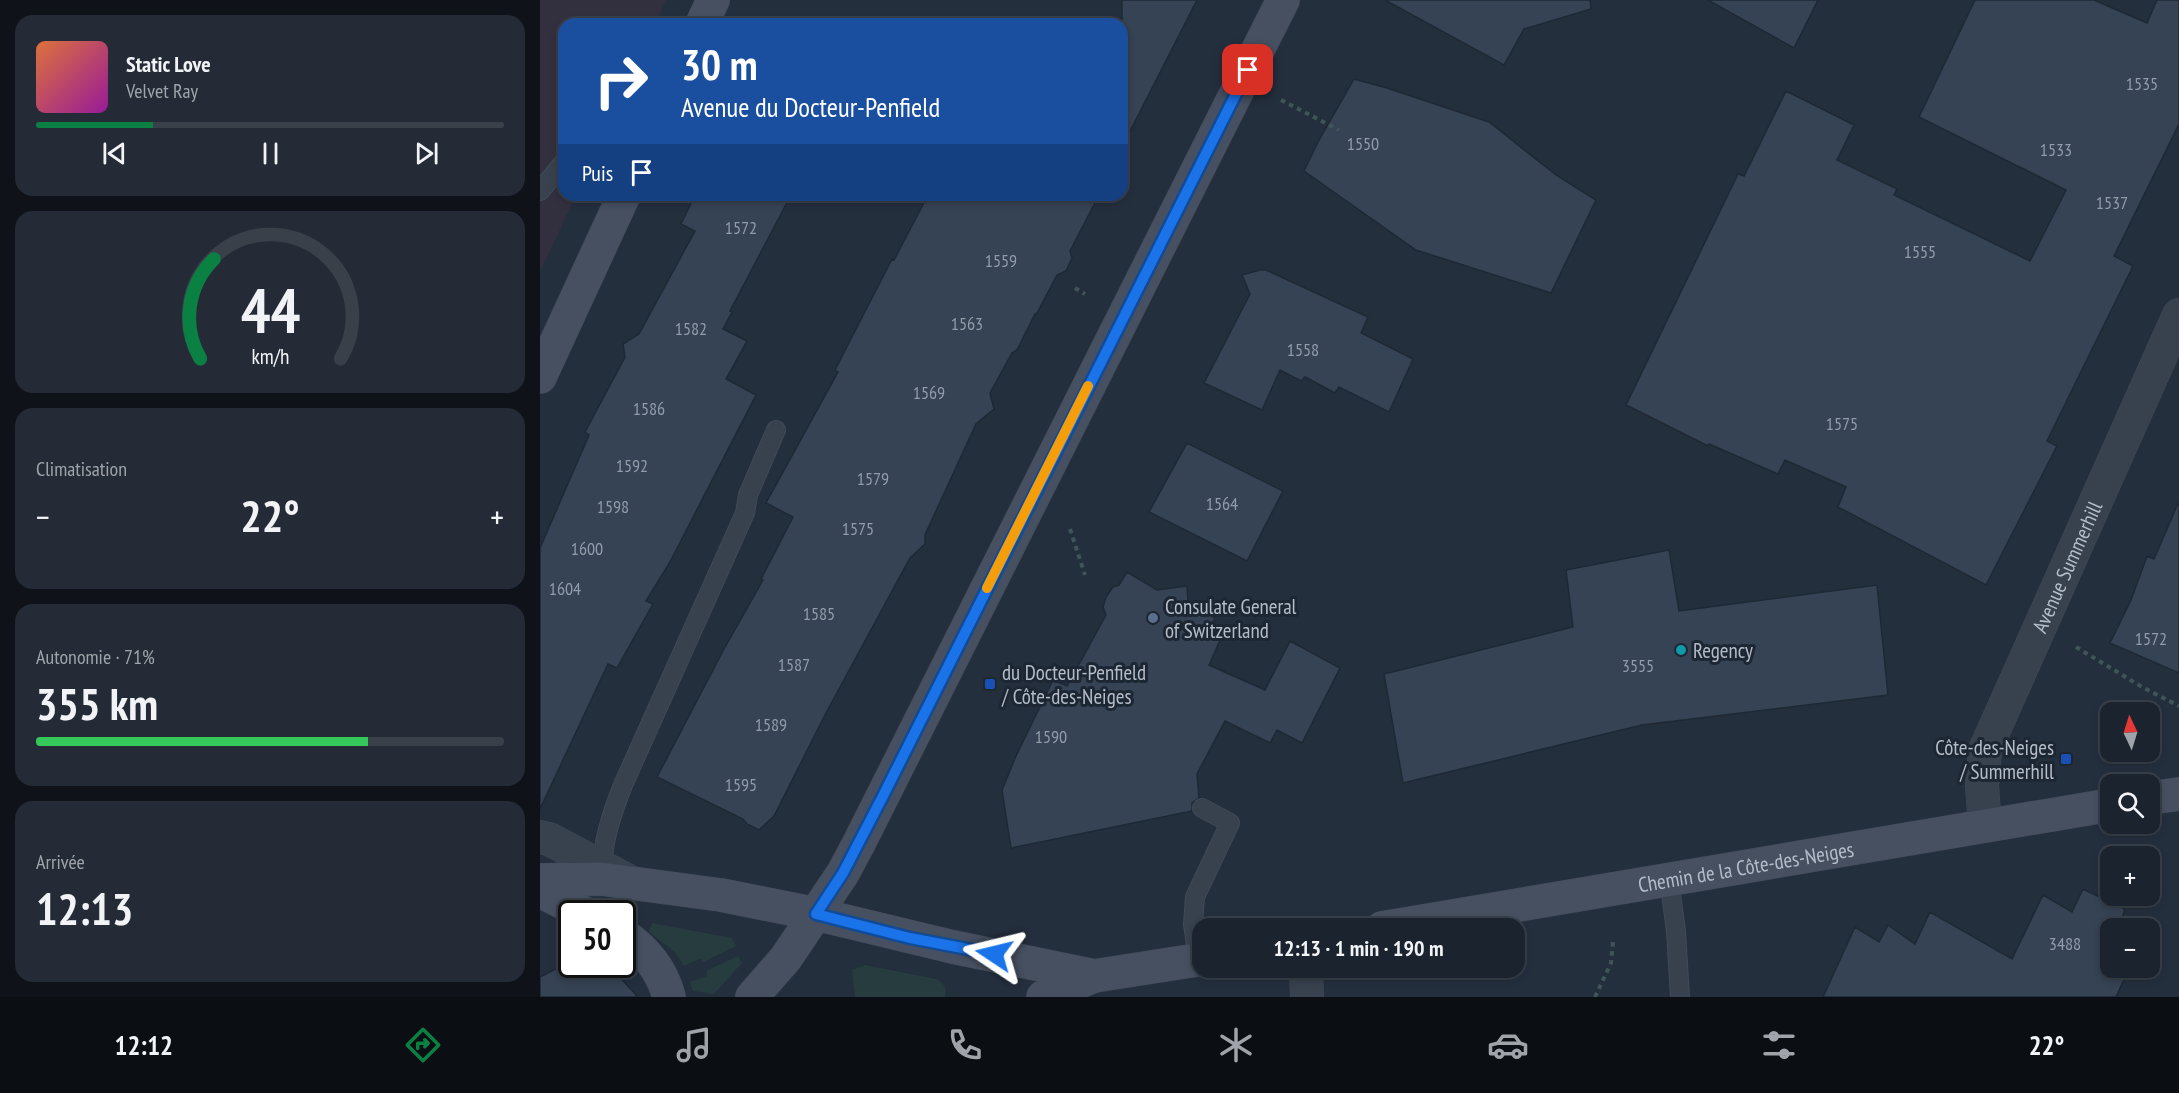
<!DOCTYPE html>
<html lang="fr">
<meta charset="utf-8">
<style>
body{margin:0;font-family:"PT Sans Narrow",sans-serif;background:#242b36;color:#f1f3f6;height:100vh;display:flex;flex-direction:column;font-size:22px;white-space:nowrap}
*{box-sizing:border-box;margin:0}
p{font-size:20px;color:#a0a4aa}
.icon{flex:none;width:33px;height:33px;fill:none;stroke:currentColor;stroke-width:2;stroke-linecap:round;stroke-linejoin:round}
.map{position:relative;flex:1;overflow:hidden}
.panel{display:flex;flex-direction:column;gap:15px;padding:15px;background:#0f1319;width:540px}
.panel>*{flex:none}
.banner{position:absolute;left:18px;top:18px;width:570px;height:183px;border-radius:18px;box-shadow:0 3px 9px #0003,0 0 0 2px #39404a;background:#1a4fa0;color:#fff;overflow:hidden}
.needle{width:39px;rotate:356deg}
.fabs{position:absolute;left:1560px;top:702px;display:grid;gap:12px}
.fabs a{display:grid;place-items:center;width:60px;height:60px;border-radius:12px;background:#1b232e;box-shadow:0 3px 9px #0003,0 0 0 2px #39404a;font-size:30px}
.speed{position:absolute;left:18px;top:900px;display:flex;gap:12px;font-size:30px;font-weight:700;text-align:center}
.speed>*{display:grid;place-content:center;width:78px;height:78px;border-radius:50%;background:#1b232e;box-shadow:0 3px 9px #0003,0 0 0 2px #39404a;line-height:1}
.speed .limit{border:3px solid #111;border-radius:9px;background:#fff;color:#111}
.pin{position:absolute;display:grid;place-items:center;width:51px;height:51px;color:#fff;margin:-26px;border-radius:12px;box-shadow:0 3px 9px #0006}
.me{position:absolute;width:66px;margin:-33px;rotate:280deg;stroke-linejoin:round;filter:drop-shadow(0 0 4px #0008)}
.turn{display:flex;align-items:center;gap:21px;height:126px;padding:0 24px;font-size:27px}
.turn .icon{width:78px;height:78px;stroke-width:2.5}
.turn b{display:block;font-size:42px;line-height:51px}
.then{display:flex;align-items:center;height:57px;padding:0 24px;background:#0003;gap:12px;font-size:22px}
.big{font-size:45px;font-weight:700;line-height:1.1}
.panel .card{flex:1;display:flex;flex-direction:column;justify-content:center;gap:9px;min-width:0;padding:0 21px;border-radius:18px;background:#242b36}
.panel .dial{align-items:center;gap:0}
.dial svg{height:156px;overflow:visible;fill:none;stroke:#39404a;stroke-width:7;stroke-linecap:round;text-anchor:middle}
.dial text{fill:#f1f3f6;stroke:none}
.song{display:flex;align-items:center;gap:18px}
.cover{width:72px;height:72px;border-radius:9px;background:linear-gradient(135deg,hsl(20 70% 55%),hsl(300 70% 35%))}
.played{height:6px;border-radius:3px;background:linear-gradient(90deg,#0b8043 25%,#39404a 25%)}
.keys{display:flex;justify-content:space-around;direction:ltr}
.heat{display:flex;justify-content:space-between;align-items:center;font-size:33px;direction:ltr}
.charge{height:9px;border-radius:4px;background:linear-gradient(90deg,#34c759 71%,#39404a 0)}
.trip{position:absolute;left:652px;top:918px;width:333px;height:60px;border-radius:18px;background:#1b232e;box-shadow:0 3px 9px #0003,0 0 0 2px #39404a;font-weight:700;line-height:60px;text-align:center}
.dock{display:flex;height:96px;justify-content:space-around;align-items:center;background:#0b0e12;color:#a0a4aa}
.dock .icon{width:42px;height:42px}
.dock .current{color:#0b8043}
.dock b{font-size:27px;color:#f1f3f6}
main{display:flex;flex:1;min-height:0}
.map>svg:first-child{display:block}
</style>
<main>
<section class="panel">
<div class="card">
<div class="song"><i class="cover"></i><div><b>Static Love</b><p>Velvet Ray</p></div></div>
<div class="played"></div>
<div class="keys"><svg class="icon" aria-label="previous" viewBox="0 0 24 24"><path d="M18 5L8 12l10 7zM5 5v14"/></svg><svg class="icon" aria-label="pause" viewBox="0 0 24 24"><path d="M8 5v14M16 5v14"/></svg><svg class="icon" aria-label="next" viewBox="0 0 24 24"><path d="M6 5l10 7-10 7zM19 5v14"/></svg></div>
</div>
<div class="card dial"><svg viewBox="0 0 100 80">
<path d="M14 69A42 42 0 1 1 86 69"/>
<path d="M14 69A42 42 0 0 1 21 18" stroke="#0b8043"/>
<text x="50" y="56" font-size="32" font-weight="700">44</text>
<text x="50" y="72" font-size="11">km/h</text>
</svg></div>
<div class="card"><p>Climatisation</p>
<div class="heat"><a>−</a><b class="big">22°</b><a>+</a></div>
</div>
<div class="card"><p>Autonomie · 71%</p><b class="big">355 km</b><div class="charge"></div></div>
<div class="card"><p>Arrivée</p><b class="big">12:13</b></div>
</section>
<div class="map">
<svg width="1639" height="997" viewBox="0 0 1639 997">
<rect width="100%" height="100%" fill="#242f3e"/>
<path fill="#32303f" d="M0,0H126L115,24H24V195H36L0,272Z"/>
<path fill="#263c3f" d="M112,923L192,938L196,946L163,962L161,958L144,966L135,952L109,932Z
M198,956L202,963L174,994L153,991L150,982L167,976L166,971Z
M325,965L396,979C404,983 407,988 405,997H315L312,970Z"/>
<path fill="#364354" stroke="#1f2835" stroke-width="1.5" d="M582,0H657L582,147Z
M845,0H1050L1051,9L984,29L964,65Z
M1168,0H1278L1254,48Z
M1435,0H1554L1607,23L1617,0H1639V124L1574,256L1593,266L1507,441L1517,446L1446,585L1298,507L1306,487L1245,460L1238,474L1169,444L1168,446L1086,405L1198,174L1204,176L1246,91L1314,125L1297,160L1357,189L1354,195L1490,261L1526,190L1379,117Z
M814,79L847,88L949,122L1016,175L1056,200L1011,293L876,250L764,171L778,142Z
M155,195H251L190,311L192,312L183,329L207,341L186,379L216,395L130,562L106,601L113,604L77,668L68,664L0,809V548L49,435L45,432L85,357L83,344L99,334L155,231L141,224Z
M388,195H559L530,251L532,258L526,271L517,275L496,315L495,314L477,350L472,353L450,393L454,409L436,424L385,535V544L370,558L286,713L234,816L219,830L207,824L203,819L117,777L184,649L223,580L221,579L253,517L226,503L298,372L295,370L352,259L354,260Z
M720,270H726L828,317L821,333L873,359L849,412L799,387L795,393L765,377L761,381L740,370L722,410L664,383L710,294L702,275Z
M647,443L743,491L707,561L609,512Z
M1639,501V673L1570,643L1591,600L1607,556L1614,559Z
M1129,550L1139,611L1337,585L1348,695L1102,725L863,783L844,674L1033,627L1026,570Z
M587,572L617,590L647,586L648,603L675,618L669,630L682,636L669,665L725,690L750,641L800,668L762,743L737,730L730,743L685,721L657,774L659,798L652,803V811L471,848L462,790L476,756L513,680L527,686L566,615L563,607L566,597L573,587L579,585Z
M1543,889L1585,909L1579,928H1580H1570V968H1589L1576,997H1283L1315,927L1339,942L1348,925L1375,944L1390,912L1472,959L1503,895L1532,912Z
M25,964H62L73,970L98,997H0V977Z"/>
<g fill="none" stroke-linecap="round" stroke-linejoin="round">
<g stroke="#414a57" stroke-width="20">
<path id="service" d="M0,191L24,162
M62,873C62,842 72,813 83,785L205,513L208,495L236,430
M1129,879L1136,931L1140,997
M658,959L653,924L655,897L690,823L662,808"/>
</g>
<g stroke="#414a57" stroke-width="34">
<g id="minor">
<path id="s1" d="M1445,825L1442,786L1445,750L1639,315"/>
<path d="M0,837L9,839L90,882"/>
<path d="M766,968L767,997"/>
</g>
</g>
<g stroke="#414a57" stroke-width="34">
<g id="secondary">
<path d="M162,24L173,0"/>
<path d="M0,377L84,195"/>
<path d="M1610,798L1639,794"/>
<path d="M0,880L61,879L181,895L276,914L413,947L554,976L663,959"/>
<path d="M0,891L46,914"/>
<path id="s2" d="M842,928L1570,805"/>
<path d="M82,934C106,950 122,970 129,997"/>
<path d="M212,997L246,958L303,873L318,845L743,0"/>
<path d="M503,997L554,976"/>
</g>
</g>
<path stroke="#3f5557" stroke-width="4" stroke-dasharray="4.5 4.5" stroke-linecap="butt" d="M741,100L799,130
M535,288L545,294
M530,529L545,575
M1536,647L1602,687L1639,706
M1055,997L1071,963L1073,942"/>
<use href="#service" stroke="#38414e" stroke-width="18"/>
<use href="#minor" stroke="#38414e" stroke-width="33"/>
<use href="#secondary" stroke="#465061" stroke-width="33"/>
</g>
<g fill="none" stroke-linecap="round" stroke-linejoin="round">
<g stroke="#114b97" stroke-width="15">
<path id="route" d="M454,954L370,938L276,914L303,873L344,794L708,70"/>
</g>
<use href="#route" stroke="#1a73e8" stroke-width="10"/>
<path stroke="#f59e0b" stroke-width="10" d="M447,588L548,386"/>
</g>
<circle fill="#5c6f8a" stroke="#1d2633" stroke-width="2" cx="613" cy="618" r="6"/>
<circle fill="#0f9aa8" stroke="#1d2633" stroke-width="2" cx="1141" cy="650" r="6"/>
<g fill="#1a4fb4" stroke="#1d2633" stroke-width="2">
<rect x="444" y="678" width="12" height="12" rx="3"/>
<rect x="1520" y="753" width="12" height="12" rx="3"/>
</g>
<g text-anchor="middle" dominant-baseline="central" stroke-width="6" stroke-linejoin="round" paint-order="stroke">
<g font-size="18" fill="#929caa">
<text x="1602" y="83">1535</text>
<text x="823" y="143">1550</text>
<text x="1516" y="149">1533</text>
<text x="1572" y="202">1537</text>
<text x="201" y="227">1572</text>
<text x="1380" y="251">1555</text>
<text x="461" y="260">1559</text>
<text x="427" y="323">1563</text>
<text x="151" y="328">1582</text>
<text x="763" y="349">1558</text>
<text x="389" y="392">1569</text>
<text x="109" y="408">1586</text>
<text x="1302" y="423">1575</text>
<text x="92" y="465">1592</text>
<text x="333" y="478">1579</text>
<text x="682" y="503">1564</text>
<text x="73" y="506">1598</text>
<text x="318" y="528">1575</text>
<text x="47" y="548">1600</text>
<text x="25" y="588">1604</text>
<text x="279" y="613">1585</text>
<text x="1611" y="638">1572</text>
<text x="254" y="664">1587</text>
<text x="1098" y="665">3555</text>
<text x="231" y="724">1589</text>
<text x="511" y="736">1590</text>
<text x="201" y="784">1595</text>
<text x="1525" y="943">3488</text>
</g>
<g font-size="21" fill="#b4bcc9" stroke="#1d2633">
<text stroke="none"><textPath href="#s1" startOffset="276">Avenue Summerhill</textPath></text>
<text stroke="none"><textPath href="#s2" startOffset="369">Chemin de la Côte-des-Neiges</textPath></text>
</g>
<g font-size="21" fill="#b4bcc9" stroke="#1d2633" text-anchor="start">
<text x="625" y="606">Consulate General<tspan x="625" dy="24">of Switzerland</tspan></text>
<text x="1153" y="650">Regency</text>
<text x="462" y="672">du Docteur-Penfield<tspan x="462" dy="24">/ Côte-des-Neiges</tspan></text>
<text x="1514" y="747" text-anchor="end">Côte-des-Neiges<tspan x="1514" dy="24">/ Summerhill</tspan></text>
</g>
</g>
</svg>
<div class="fabs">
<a><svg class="needle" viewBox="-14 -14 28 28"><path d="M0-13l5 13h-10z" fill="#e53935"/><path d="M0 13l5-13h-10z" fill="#a0a4aa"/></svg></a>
<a><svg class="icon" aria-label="search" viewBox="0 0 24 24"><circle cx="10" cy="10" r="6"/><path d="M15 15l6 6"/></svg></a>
<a>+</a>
<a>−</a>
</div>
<div class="speed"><div class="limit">50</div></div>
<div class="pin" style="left:708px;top:70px;background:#d93025"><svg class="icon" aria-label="arrive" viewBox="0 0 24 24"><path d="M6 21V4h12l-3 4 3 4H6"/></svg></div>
<svg class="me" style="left:454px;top:954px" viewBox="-20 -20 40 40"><path d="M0-17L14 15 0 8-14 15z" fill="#1a73e8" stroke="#fff" stroke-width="4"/></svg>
<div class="trip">12:13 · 1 min · 190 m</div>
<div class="banner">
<div class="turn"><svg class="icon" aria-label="right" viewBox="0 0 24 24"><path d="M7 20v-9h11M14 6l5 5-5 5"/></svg><div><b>30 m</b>Avenue du Docteur-Penfield</div></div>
<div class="then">Puis<svg class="icon" aria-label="arrive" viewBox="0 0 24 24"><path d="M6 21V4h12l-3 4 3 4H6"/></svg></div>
</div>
</div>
</main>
<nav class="dock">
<b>12:12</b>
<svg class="icon current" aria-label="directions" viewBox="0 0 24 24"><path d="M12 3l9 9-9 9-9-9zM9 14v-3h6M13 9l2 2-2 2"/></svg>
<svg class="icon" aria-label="music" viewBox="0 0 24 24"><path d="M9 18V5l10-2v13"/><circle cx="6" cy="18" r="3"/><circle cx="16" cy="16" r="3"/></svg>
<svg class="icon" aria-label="phone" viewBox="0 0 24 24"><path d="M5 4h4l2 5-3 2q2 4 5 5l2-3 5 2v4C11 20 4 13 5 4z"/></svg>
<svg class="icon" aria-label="climate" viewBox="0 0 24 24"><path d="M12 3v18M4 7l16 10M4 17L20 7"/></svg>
<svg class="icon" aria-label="car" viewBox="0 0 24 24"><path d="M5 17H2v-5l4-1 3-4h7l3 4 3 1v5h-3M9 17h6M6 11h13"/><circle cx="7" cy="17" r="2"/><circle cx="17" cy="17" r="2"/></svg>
<svg class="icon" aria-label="filters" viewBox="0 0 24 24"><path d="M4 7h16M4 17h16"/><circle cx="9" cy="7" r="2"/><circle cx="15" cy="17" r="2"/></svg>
<b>22°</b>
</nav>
